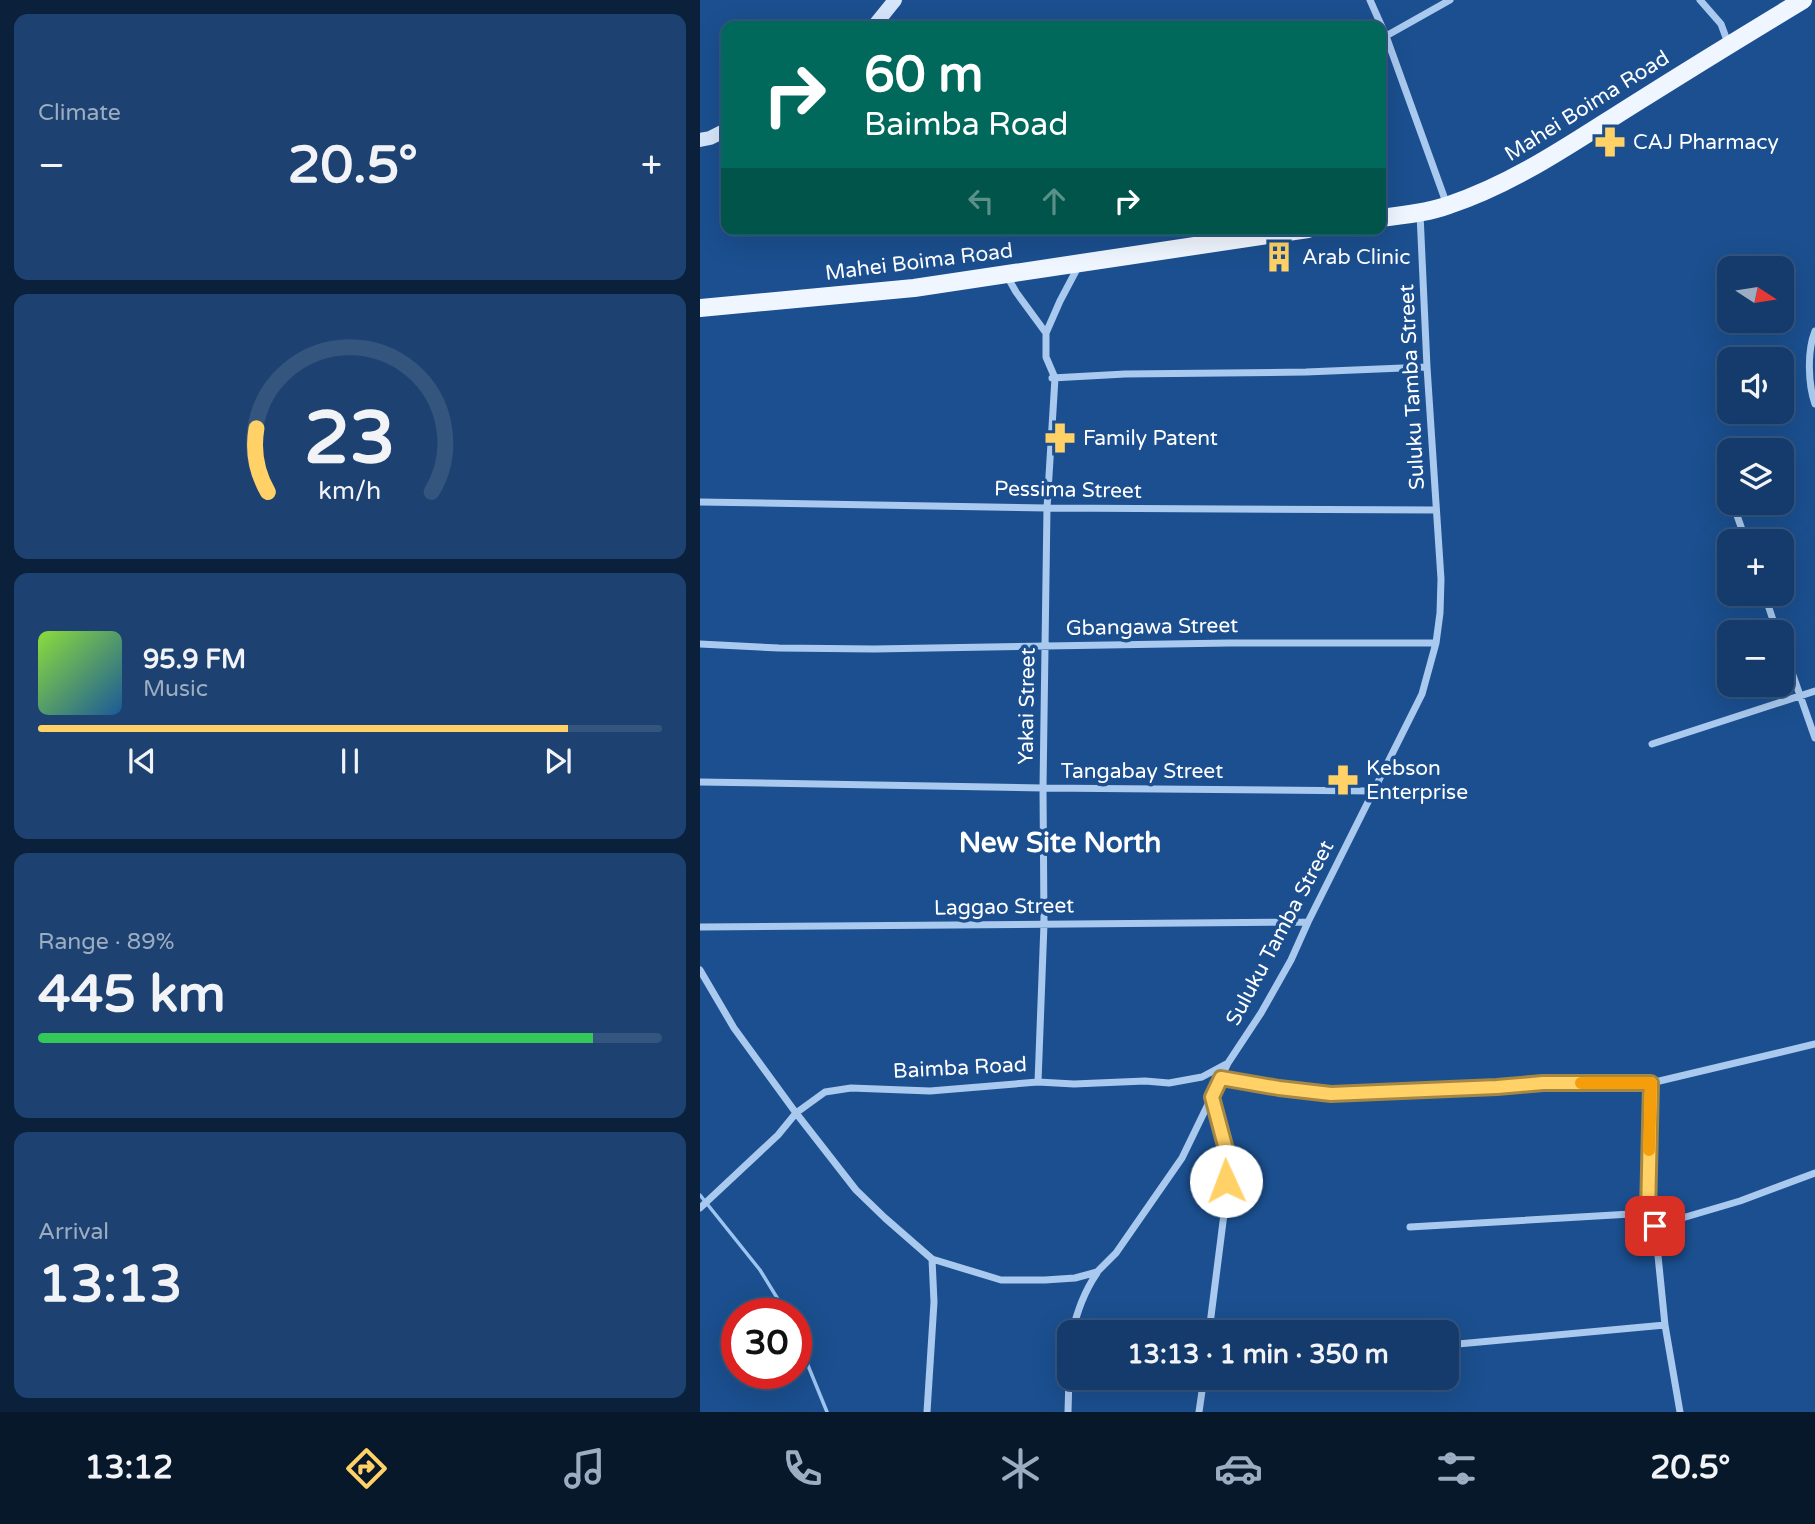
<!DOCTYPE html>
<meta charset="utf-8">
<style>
body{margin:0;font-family:"Varela Round",sans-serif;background:#1d4271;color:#f1f3f6;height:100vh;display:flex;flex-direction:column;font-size:26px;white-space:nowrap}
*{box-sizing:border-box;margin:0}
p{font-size:23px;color:#9dadc1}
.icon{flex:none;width:38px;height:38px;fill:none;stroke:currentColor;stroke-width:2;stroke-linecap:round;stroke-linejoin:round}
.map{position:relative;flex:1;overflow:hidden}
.drawer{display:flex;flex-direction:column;gap:14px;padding:14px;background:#0b203b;width:700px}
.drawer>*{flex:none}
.top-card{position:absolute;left:21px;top:21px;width:665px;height:214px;border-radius:14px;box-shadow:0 7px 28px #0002,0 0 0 2px #33557e;background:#00695c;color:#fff;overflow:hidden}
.needle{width:46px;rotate:102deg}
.tools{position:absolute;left:1017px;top:256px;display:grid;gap:14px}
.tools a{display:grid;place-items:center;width:77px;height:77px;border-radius:14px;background:#143b6b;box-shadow:0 7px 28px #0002,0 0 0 2px #33557e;font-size:35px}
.speed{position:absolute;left:21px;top:1298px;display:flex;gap:14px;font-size:35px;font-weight:700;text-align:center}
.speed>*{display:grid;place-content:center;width:91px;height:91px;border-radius:50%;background:#143b6b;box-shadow:0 7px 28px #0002,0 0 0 2px #33557e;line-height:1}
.speed .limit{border:10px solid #d22;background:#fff;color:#111}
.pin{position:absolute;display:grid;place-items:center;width:60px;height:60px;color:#fff;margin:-30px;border-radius:14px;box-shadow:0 4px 10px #0006}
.me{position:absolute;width:77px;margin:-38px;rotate:358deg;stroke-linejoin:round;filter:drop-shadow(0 0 5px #0008)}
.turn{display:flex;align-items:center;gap:24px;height:147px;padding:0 28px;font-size:32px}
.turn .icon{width:91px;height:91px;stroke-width:2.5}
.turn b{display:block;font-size:49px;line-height:60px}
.lanes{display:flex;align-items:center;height:66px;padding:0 28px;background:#0003;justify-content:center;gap:35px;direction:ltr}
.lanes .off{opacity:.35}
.big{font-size:52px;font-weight:800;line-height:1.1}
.drawer .widget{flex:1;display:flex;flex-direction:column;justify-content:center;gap:10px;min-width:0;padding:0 24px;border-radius:14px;background:#1d4271}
.drawer .dial{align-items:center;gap:0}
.dial svg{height:182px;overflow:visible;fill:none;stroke:#33557e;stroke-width:7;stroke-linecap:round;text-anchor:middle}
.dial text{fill:#f1f3f6;stroke:none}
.song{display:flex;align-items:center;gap:21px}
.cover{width:84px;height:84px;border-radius:10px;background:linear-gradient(135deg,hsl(90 70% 55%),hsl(210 70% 35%))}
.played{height:7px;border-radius:4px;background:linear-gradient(90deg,#ffd166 85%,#33557e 85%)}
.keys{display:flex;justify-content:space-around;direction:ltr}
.heat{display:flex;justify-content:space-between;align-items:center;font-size:38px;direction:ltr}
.charge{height:10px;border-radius:5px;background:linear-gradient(90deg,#34c759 89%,#33557e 0)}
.trip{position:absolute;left:357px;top:1320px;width:402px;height:70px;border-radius:14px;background:#143b6b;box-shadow:0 7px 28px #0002,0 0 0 2px #33557e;font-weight:800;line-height:70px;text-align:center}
.tab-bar{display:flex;height:112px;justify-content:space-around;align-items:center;background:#08182b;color:#9dadc1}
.tab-bar .icon{width:49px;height:49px}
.tab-bar .on{color:#ffd166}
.tab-bar b{font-size:32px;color:#f1f3f6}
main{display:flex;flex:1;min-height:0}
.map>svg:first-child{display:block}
</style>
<main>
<section class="drawer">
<div class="widget"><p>Climate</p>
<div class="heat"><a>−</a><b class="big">20.5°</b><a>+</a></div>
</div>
<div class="widget dial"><svg viewBox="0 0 100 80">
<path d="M14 69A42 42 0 1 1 86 69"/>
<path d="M14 69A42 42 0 0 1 9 41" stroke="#ffd166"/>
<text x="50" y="56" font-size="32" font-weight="700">23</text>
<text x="50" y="72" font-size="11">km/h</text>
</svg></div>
<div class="widget">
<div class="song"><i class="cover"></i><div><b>95.9 FM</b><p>Music</p></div></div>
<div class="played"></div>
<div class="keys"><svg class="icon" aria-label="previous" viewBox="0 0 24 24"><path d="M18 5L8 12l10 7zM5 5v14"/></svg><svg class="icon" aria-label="pause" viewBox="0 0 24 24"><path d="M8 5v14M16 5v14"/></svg><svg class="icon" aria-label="next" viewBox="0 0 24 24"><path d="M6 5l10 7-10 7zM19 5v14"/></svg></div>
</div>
<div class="widget"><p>Range · 89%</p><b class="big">445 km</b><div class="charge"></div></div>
<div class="widget"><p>Arrival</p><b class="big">13:13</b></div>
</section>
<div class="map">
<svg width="1115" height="1412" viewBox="0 0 1115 1412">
<rect width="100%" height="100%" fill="#1b4f8f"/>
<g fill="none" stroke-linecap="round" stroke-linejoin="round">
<path stroke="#9cc4f0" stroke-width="3.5" d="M0,1195L60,1270L87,1314
M96,1336L127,1412"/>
<path stroke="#a9c9ee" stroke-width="7" d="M670,0L686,36L747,205
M1000,0L1021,24L1028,43
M686,36L750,0
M307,276L316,292L346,333
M1115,331C1107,351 1108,384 1115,404
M352,378L425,374L606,372L727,367
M0,502L347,508L736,510
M1033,504L1046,541
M1064,593L1077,632
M0,644L79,648L174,649L529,643H736
M1082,644L1115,738
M952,744L1115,691
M0,782L343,788L674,791
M0,927L608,922
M0,970L34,1028L96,1113L156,1190L185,1218L232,1259L301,1280H345L375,1278L397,1272L416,1253L482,1158L528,1063L561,1013L591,960L608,922L722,694L736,643L740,613L741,579L727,367L720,214
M521,1078L579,1088L631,1094L798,1087L843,1083H951L1115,1044
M338,1082L344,924L343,788L347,508L355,378L346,357V333L360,301L378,267
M951,1083L948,1213L955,1226L965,1325L980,1412
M0,1208L78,1135L96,1113L125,1092L151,1088L230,1091L338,1082L374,1084L445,1081L469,1083L502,1077L528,1063
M955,1226L1040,1201L1115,1173
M710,1227L948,1213
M372,1332C378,1310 384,1292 397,1273
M509,1332L525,1206L528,1157L512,1098
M747,1345L965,1325
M227,1412L234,1302L232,1259
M368,1412L369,1377
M499,1412L504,1377"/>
<path stroke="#d6e6fa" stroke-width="14" d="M174,26L195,0
M0,140L10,138L26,130"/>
<path stroke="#f0f6ff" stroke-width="18" d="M681,218C703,215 727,213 749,205C815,183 872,143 931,106C988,70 1045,35 1103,0
M0,308L214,288L608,229"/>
</g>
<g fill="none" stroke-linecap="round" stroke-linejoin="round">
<g stroke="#a68842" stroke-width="18">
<path id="route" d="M526,1181L528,1157L512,1097L521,1078L579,1088L631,1094L797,1087L843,1083H951L948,1213L955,1226"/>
</g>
<use href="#route" stroke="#ffd166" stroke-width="12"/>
<path stroke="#f59e0b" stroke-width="12" d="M881,1083H951L949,1150"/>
</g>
<defs>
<g id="pharmacy-bare" transform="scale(2.415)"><path d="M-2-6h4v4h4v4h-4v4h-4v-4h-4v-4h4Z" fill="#ffd166" stroke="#1b4f8f" stroke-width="2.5" paint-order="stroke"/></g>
<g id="building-bare" transform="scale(2.415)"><path d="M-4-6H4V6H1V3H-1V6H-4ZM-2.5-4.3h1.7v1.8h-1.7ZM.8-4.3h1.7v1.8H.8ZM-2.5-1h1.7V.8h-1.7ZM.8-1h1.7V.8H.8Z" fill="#ffd166" stroke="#1b4f8f" stroke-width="2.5" paint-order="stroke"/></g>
</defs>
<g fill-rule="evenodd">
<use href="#pharmacy-bare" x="910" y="142"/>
<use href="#building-bare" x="579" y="257"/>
<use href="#pharmacy-bare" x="360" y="438"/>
<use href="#pharmacy-bare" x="643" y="780"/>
</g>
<g text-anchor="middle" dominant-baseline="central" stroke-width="7" stroke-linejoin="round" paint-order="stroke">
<g font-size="21" fill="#fff" stroke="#1b4f8f">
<text transform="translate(887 106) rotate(-32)">Mahei Boima Road</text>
<text transform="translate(219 262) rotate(-7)">Mahei Boima Road</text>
<text transform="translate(712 387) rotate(-93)">Suluku Tamba Street</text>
<text transform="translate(368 490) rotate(1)">Pessima Street</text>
<text transform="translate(452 627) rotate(-1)">Gbangawa Street</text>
<text transform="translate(327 706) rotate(-89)">Yakai Street</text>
<text x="442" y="771">Tangabay Street</text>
<text transform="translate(304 907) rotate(-1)">Laggao Street</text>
<text transform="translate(580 933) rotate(-62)">Suluku Tamba Street</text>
<text transform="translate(260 1068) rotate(-3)">Baimba Road</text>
</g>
<g font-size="21" fill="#fff" stroke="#1b4f8f" text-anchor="start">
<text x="933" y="142">CAJ Pharmacy</text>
<text x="602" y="257">Arab Clinic</text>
<text x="383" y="438">Family Patent</text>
<text x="666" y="768">Kebson<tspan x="666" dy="24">Enterprise</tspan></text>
</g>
<g font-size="28" font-weight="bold" fill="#fff" stroke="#1b4f8f">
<text x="360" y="843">New Site North</text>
</g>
</g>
</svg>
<div class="tools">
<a><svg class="needle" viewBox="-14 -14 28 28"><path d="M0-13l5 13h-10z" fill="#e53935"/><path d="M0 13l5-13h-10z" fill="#9dadc1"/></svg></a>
<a><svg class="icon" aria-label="sound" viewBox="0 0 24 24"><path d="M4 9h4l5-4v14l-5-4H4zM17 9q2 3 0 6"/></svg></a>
<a><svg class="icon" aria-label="layers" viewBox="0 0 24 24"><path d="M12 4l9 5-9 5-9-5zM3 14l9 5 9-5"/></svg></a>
<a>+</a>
<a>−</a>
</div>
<div class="speed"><div class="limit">30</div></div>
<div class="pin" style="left:955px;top:1226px;background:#d93025"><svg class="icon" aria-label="arrive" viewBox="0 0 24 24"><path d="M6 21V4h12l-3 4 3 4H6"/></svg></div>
<svg class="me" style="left:526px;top:1181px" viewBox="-20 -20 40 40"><circle r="19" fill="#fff"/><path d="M0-13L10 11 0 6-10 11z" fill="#ffd166"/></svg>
<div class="trip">13:13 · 1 min · 350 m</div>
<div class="top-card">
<div class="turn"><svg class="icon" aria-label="right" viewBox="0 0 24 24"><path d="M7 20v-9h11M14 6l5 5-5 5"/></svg><div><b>60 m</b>Baimba Road</div></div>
<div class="lanes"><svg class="icon off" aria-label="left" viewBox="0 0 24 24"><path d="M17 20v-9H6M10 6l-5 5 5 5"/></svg><svg class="icon off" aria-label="ahead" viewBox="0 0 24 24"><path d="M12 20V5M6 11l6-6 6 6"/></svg><svg class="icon" aria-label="right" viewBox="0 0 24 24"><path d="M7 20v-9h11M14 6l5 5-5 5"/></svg></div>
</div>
</div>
</main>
<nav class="tab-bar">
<b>13:12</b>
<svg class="icon on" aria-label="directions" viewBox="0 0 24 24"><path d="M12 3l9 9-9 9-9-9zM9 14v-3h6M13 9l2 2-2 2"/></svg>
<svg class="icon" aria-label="music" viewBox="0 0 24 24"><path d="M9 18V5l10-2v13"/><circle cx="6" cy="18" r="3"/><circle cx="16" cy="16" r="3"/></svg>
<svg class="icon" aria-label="phone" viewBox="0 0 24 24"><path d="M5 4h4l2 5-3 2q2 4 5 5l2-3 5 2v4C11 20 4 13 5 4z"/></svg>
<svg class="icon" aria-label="climate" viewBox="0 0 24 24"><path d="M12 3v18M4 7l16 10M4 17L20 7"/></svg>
<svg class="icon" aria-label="car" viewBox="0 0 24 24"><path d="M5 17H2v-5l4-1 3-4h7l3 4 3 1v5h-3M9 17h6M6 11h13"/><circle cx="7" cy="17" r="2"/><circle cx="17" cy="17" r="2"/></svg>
<svg class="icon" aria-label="filters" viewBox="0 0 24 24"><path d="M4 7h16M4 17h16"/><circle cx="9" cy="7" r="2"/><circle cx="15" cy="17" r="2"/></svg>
<b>20.5°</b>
</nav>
